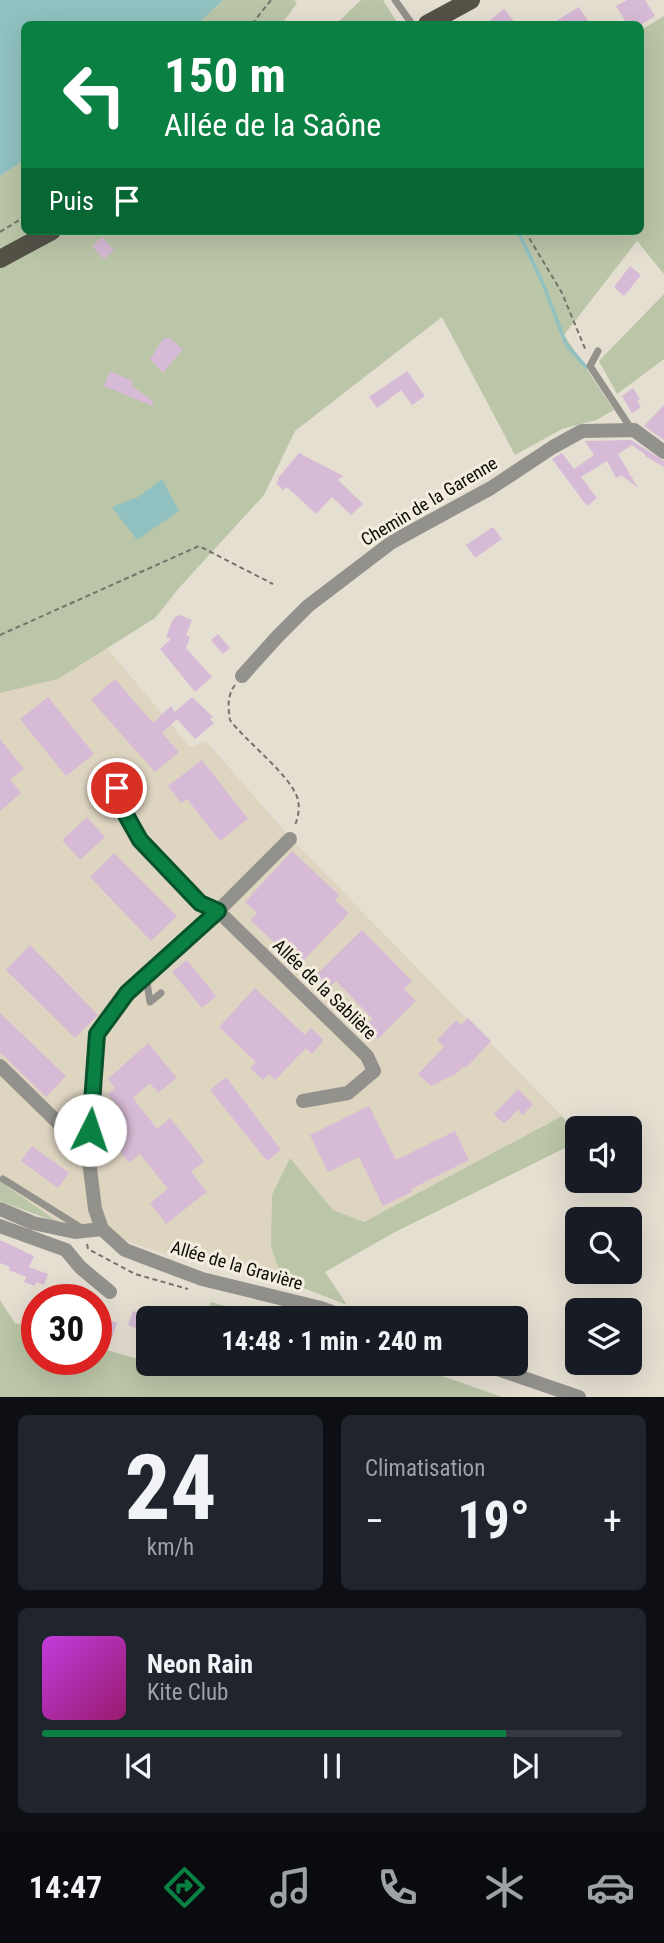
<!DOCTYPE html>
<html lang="fr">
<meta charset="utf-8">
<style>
body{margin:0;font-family:"Roboto Condensed",sans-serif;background:#20242c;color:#f1f3f6;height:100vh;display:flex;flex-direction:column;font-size:26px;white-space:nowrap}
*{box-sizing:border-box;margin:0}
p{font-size:23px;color:#9ea1a6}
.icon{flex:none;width:38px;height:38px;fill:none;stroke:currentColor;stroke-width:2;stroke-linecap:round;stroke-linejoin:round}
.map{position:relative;height:1397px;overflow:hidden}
.details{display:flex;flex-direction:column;gap:18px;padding:18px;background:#0d0f14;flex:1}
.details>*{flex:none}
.top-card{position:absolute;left:21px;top:21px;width:623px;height:214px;border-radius:10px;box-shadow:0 7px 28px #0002;background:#0b8043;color:#fff;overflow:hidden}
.buttons{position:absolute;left:565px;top:1116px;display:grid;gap:14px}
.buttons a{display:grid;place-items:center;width:77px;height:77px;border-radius:10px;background:#171b24;box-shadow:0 7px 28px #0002;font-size:35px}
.speed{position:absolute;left:21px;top:1284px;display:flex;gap:14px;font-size:35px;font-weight:700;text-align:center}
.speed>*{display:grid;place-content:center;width:91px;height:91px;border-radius:50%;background:#171b24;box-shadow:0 7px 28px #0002;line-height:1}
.speed .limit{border:10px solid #d22;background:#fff;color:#111}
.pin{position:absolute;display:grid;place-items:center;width:60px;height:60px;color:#fff;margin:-30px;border:4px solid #fff;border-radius:50%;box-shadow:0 2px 7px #0007}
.me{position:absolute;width:77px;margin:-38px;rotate:4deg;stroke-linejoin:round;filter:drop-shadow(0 0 5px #0008)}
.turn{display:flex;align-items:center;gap:24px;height:147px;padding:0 28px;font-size:32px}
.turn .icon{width:91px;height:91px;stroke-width:2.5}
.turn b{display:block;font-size:49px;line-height:60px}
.then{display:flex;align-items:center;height:66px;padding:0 28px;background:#0003;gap:14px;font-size:26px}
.big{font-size:52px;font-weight:700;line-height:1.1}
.details .tile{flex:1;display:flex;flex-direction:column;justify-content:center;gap:10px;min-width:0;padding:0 24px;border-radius:10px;background:#20242c}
.details .dial{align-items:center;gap:0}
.dial b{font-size:91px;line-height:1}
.song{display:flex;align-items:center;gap:21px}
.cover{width:84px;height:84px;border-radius:10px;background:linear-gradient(135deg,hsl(290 70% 55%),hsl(320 70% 35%))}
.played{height:7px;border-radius:4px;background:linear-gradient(90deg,#0b8043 80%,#363941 80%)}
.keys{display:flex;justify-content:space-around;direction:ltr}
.heat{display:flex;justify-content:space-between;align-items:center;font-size:38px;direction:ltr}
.details .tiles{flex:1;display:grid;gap:18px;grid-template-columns:1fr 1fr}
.tile:last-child{grid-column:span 2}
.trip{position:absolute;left:136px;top:1306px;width:392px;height:70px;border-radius:10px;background:#171b24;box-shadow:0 7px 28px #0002;font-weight:700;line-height:70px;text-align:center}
.dock{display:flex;height:112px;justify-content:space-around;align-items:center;background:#090b0e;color:#9ea1a6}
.dock .icon{width:49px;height:49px}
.dock .on{color:#0b8043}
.dock b{font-size:32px;color:#f1f3f6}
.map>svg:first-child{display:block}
</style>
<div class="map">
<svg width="664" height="1397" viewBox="0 0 664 1397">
<rect width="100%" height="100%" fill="#e5dfd2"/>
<path fill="#ded5c1" d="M107,648L190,747L206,741L295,843L562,1116L364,1222L333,1210L290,1158L271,1248L283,1280L167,1255L95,1230L59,1223L0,1181V693L58,679Z"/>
<path fill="#bbc5a7" d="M223,0H294L297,3L282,24H198Z
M361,0H383L398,24H336Z
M664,16V274L637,241L564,335L614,410L596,420L562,429L515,455L442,317L295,431L264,495L179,588L155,618L58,679L0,693V176L24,160V231H640L641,30Z
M664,294V359L617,394L599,361Z
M562,1116L577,1134V1142L393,1233L325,1272L347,1305L283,1280L271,1248L272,1195L290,1158L333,1210L364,1222Z
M0,1181L59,1223L0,1201Z
M0,1300L15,1323L37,1329V1360H96V1347L152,1363H405L502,1397H0Z
M211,1302L271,1318H203Z"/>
<path fill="#91c1c1" d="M0,0H223L198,24H24V160L0,176Z
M162,479L179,511L137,540L112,507L138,497Z"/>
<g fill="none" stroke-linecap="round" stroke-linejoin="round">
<path stroke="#91c1c1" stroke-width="3.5" d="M518,231L544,286L566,344L586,367"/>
</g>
<path fill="#d7bad5" d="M627,0H645L655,16L642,24H627L616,6Z
M579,7L590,24H551Z
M504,9L516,24H485Z
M102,237L114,250L104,259L92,246Z
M630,266L641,275L624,296L614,287Z
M169,338L183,349L163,373L150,359L163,339Z
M110,371L133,381L131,385L154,402L152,406L104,386Z
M407,371L425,396L412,405L401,390L377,408L369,397Z
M633,388L640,399L637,400L641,407L632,413L622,396Z
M664,405V440L644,426Z
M631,440L664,461V467L645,456L646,455L632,445L618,454L638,488L621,475L616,478L607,461L581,477L597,498L587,506L552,459L562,453L574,469L594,455L585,441Z
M299,453L343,476L338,480L363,504L351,515L332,497L316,514L287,487L283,490L276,483L279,480L278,478Z
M493,527L502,539L475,558L466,545Z
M180,615L192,620L186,635L190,637L186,648L212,677L195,692L160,649L171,639L166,637L172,621L175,617Z
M218,634L230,648L223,654L211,640Z
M115,679L153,723L171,706L175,712L192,697L213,717L210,719L214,723L195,739L177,719L162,733L179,752L155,772L91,700Z
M48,697L94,754L66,776L20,719Z
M0,739L24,769L10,779L21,793L0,811Z
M202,760L248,819L220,841L187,799L181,803L168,786Z
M87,817L105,837L80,860L62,840Z
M292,851L339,895L335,900L349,913L299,965L250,920L257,913L245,902Z
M114,853L177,916L151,941L90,877Z
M362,930L412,981L404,989L416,1001L378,1039L365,1026L373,1019L336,981L328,988L316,975Z
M30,945L98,1015L75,1038L6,970Z
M187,960L216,996L202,1008L172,972Z
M255,988L305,1035L311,1028L324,1040L312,1054L306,1048L275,1080L269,1074L263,1080L250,1068L256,1062L219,1027Z
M0,1013L66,1076L46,1097L0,1052Z
M468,1018L491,1041L466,1068L464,1066L457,1073L431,1086L418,1074L444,1047L437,1040L456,1020L461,1025Z
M148,1043L177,1078L158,1093L150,1083L133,1098L157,1129L170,1118L183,1134L204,1161L191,1172L207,1192L166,1224L150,1203L168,1189L140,1154L129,1163L107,1135L115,1129L109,1122L122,1112L108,1094L115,1088L108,1079Z
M226,1077L281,1150L267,1161L210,1090Z
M518,1089L533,1104L523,1115L518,1110L504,1124L494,1114Z
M369,1106L396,1160L455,1131L469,1160L411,1189L412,1192L383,1206L359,1157L328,1172L310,1135Z
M32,1146L69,1173L58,1188L21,1161Z
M0,1240L34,1256L29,1267L48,1274L44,1285L36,1282L35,1286L24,1282L26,1277L9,1270L10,1267L0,1263Z
M54,1285L93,1299V1300H49Z
M133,1311L149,1316V1334L128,1325Z
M96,1315L117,1323L112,1338L96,1332Z"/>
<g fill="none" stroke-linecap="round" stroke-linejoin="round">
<path stroke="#76726a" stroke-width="2" stroke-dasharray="5 3.5" stroke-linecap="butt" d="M252,24L271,0
M525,231L562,293L586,351
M0,232L24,217
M0,635L199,546L273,584
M235,685C227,696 228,707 230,720C246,742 292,776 298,800C300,809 298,819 294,827
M87,1244L88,1249L135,1274L188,1289
M438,1363L473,1375"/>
<path stroke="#93918b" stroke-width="7" d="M395,0L412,24
M598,351L590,366L632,430
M146,976L150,1002L161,993
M3,1179L83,1229"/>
<path stroke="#93918b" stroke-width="14" d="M242,676L277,637L308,606L392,542L491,488L553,447L582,431L634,430L664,452
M117,788L126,815L140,840L200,903L218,911L367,1056L374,1071L348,1093L303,1101
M290,839L218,911L127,993L97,1034L88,1152L95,1209L102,1229L125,1250L202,1279L321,1308L348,1318
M0,1066L88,1152
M0,1209L33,1223L75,1232L102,1229
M0,1226L66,1250L80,1267L110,1292
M480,1363L579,1397"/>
<path stroke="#545147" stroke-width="18" d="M427,24L471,0
M0,259L52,231"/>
</g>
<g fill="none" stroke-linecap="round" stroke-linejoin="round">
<g stroke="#07532c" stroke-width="18">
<path id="route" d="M90,1130L97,1034L127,993L218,911L200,903L140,840L126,815L117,788"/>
</g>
<use href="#route" stroke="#0b8043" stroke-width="12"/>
</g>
<g text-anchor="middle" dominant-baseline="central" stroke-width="6" stroke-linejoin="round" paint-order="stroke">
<g font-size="18" fill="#0d0b07" stroke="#f3eddf">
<text transform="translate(429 501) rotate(-31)">Chemin de la Garenne</text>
<text transform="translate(325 989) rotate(44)">Allée de la Sablière</text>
<text transform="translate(237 1265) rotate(16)">Allée de la Gravière</text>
</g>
</g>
</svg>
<div class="buttons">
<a><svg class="icon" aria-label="sound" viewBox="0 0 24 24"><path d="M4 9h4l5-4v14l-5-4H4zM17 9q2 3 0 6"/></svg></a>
<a><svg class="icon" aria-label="search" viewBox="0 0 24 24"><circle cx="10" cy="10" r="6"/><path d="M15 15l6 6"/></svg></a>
<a><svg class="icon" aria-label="layers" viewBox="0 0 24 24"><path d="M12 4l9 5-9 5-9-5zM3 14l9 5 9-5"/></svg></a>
</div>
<div class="speed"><div class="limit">30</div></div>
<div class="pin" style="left:117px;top:788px;background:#d93025"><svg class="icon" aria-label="arrive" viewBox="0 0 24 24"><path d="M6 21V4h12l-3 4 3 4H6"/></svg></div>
<svg class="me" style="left:90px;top:1130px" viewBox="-20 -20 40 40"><circle r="19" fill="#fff"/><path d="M0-13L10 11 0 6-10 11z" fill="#0b8043"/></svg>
<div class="trip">14:48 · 1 min · 240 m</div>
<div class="top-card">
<div class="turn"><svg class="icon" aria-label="left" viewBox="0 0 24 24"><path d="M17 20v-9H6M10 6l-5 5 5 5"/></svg><div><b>150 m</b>Allée de la Saône</div></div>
<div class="then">Puis<svg class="icon" aria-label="arrive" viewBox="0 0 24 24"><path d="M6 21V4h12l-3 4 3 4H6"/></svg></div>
</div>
</div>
<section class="details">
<div class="tiles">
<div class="tile dial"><b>24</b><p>km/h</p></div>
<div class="tile"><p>Climatisation</p>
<div class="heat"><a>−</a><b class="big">19°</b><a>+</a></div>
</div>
<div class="tile">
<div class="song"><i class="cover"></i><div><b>Neon Rain</b><p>Kite Club</p></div></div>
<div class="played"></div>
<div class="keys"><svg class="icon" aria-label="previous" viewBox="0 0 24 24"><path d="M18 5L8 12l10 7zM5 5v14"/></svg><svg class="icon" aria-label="pause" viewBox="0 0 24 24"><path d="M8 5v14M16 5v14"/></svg><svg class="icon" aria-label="next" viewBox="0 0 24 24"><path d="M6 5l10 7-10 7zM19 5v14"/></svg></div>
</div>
</div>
</section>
<nav class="dock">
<b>14:47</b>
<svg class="icon on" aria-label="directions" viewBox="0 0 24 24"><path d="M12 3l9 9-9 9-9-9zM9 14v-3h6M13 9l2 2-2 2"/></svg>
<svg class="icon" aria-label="music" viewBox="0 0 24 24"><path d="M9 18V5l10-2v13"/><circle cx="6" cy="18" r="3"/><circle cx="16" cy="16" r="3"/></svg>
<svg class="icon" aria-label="phone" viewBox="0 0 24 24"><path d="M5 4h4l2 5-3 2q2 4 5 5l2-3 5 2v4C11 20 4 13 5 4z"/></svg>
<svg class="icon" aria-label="climate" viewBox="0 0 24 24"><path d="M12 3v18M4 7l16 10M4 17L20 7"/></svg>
<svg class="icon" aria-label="car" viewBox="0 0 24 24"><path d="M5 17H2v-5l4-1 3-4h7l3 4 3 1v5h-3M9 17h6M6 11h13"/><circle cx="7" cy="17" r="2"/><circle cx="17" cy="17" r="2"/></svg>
</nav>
